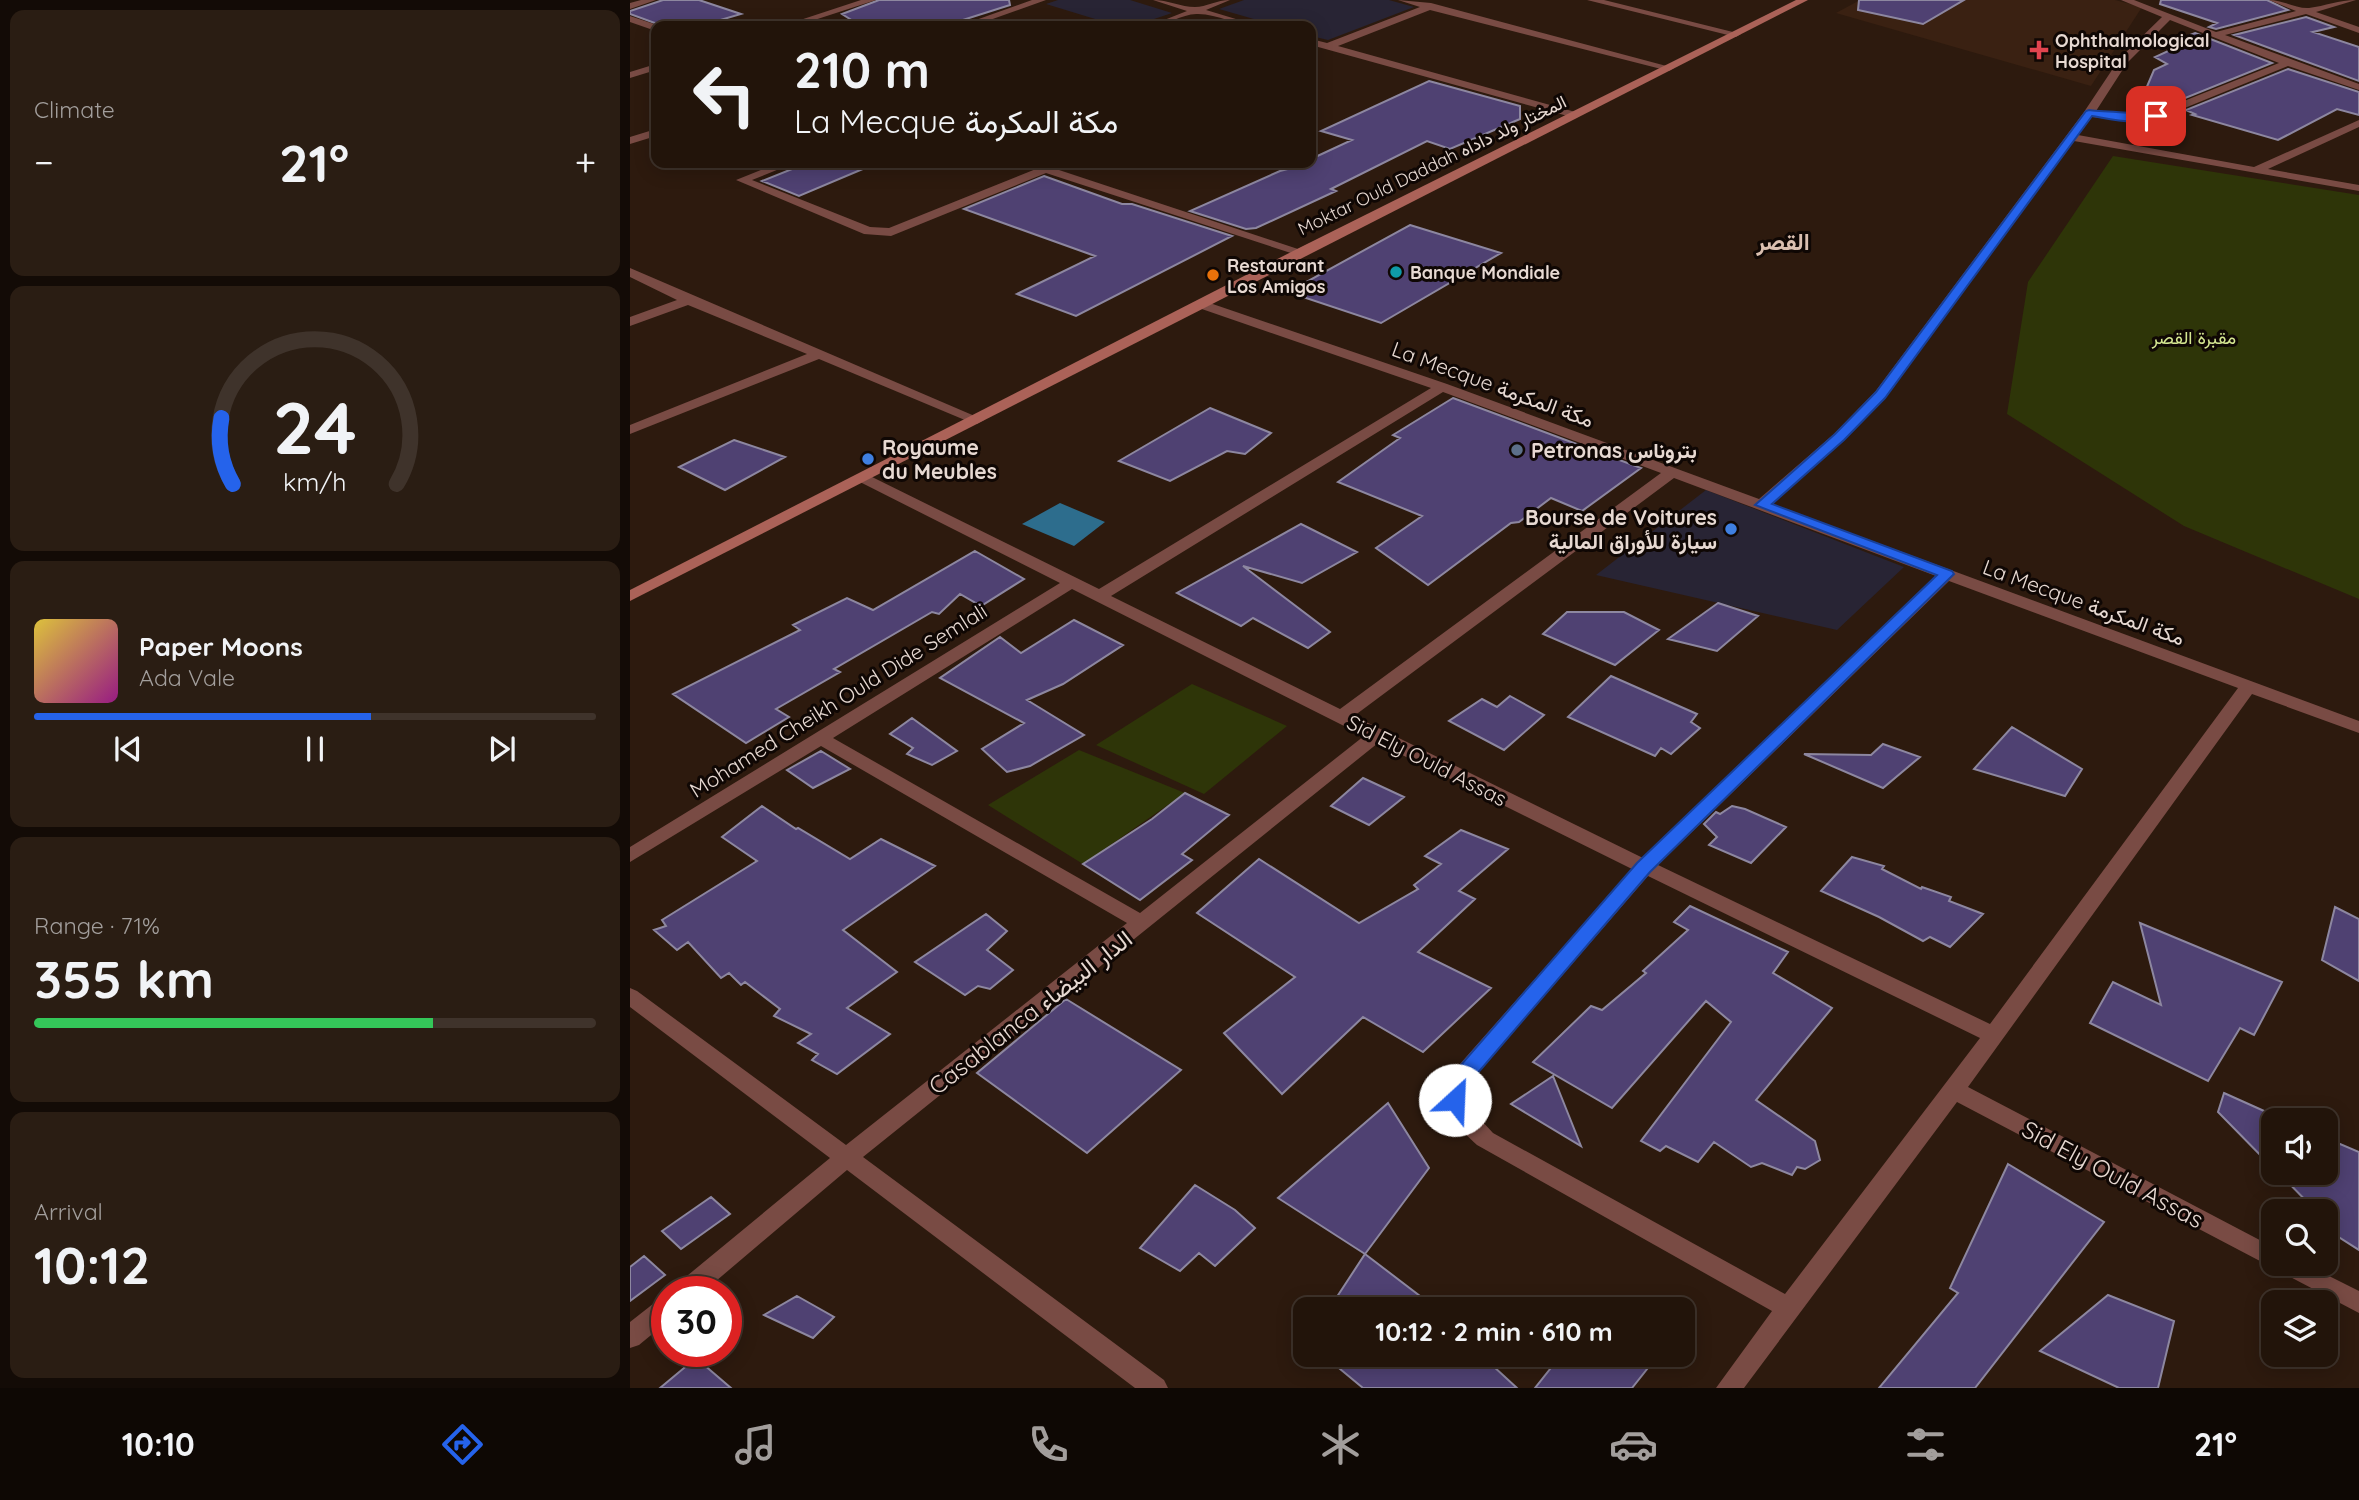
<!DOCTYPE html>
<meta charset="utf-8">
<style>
body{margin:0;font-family:Quicksand,Vazirmatn,sans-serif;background:#2a1d13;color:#f1f3f6;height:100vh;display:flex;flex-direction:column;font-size:26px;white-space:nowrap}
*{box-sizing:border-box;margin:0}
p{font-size:23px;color:#a29e9c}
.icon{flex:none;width:38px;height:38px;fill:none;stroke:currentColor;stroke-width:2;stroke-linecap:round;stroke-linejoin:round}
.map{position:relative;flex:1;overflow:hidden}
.details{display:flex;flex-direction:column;gap:10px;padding:10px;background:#130b06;width:630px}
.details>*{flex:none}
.top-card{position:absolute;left:21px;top:21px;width:665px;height:147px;border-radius:14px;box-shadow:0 4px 18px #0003,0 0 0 2px #3f332b;background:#22140a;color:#f1f3f6;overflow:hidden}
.controls{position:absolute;left:1631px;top:1108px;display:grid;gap:14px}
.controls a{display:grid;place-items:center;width:77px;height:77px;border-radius:14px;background:#22140a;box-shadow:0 4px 18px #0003,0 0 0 2px #3f332b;font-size:35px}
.speed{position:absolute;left:21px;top:1276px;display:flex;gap:14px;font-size:35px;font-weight:700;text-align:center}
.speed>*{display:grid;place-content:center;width:91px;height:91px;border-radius:50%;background:#22140a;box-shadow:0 4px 18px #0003,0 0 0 2px #3f332b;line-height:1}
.speed .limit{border:10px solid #d22;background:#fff;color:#111}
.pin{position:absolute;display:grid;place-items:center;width:60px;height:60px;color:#fff;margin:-30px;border-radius:14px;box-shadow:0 4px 10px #0006}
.me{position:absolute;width:77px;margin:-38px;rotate:25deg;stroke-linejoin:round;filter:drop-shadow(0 0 5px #0008)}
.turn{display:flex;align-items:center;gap:24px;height:147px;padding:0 28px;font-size:32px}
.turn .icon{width:91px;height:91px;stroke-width:2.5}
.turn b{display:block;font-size:49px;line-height:60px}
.big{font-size:52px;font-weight:700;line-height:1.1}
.details .widget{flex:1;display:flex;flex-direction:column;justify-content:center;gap:10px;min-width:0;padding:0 24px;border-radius:14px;background:#2a1d13}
.details .dial{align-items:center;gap:0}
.dial svg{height:182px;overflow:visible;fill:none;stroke:#3f332b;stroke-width:7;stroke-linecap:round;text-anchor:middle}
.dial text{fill:#f1f3f6;stroke:none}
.song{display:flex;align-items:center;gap:21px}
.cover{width:84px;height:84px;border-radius:10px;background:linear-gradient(135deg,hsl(50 70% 55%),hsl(310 70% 35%))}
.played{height:7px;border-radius:4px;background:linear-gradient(90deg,#2563eb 60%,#3f332b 60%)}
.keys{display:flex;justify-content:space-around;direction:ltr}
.heat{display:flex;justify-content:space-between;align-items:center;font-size:38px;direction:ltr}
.charge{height:10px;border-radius:5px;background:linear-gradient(90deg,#34c759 71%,#3f332b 0)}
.trip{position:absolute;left:663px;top:1297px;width:402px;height:70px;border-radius:14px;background:#22140a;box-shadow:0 4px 18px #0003,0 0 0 2px #3f332b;font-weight:700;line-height:70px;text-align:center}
.dock{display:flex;height:112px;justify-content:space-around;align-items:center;background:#0e0804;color:#a29e9c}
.dock .icon{width:49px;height:49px}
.dock .current{color:#2563eb}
.dock b{font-size:32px;color:#f1f3f6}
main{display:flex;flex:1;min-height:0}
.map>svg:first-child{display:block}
</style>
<main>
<section class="details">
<div class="widget"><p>Climate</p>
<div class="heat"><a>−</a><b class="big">21°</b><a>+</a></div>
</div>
<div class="widget dial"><svg viewBox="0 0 100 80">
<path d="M14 69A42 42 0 1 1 86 69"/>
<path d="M14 69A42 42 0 0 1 9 40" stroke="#2563eb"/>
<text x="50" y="56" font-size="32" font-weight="700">24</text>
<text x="50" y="72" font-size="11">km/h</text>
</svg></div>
<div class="widget">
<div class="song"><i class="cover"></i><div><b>Paper Moons</b><p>Ada Vale</p></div></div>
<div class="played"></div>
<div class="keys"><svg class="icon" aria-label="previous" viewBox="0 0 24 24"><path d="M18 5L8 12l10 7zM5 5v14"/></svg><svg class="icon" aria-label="pause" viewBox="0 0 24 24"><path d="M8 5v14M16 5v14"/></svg><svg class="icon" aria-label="next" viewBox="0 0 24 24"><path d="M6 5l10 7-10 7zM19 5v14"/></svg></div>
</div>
<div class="widget"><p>Range · 71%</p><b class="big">355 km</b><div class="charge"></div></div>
<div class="widget"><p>Arrival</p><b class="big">10:12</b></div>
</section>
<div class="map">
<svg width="1729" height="1388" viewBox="0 0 1729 1388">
<rect width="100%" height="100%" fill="#2d1a0e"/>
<path fill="#282434" d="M428,0H500L542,13L503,26H488L416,4Z
M614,0H759L784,7L698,40L681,36V26H648L589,9Z
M1076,490L1274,567L1207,630L966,575Z"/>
<path fill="#3a2112" d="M1230,0H1485L1512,7L1461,86L1206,13Z"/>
<path fill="#2e3508" d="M1483,156L1729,195V599L1554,526L1377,414L1398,282Z
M562,684L657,726L574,794L466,745Z
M449,750L555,793L453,864L358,805Z"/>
<path fill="#2d6d8d" d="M430,503L475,522L444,546L392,524Z"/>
<path fill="#4f4172" stroke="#8d87a0" stroke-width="2" d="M33,0H69L111,14L70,26H33L0,14V11Z
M249,0H379L380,5L314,26H231L212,14Z
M1229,0H1334L1293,24L1228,10Z
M1531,0H1637L1658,10L1586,29L1579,27L1587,23L1530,4Z
M1676,17L1704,27L1683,32L1729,47V81L1604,35Z
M1565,33L1642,63L1538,105L1513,96L1524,70L1537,64L1525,57L1547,47L1536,44Z
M1658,69L1729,92V115L1707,109L1648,140L1562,115L1565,114L1556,110Z
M799,81L890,106V119L820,149L797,141L701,189L706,191L626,228L616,229L560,211L650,171L681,163V159L722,140L691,131Z
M177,163H247L169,196L132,181Z
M414,176L492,204H502L602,236L446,316L387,294L465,256L334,209Z
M780,225L871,253L751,323L658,292Z
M823,398L1011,468L952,511L921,498L889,522L881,523L798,585L746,548L792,516L708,482L770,438L763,435Z
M580,408L641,433L615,454L597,451L540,481L489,461Z
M104,440L155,457L95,490L49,467Z
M671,524L727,552L672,583L613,566L700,632L678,648L623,618L611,626L547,593Z
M345,551L394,579L351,606L330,594L309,614L302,612L204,669L210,672L146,709L159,717L116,743L43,694L170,630L163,625L217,598L243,610Z
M1088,603L1128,616L1087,651L1038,639Z
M937,612H994L1029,630L985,665L913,634Z
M444,620L493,645L433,684L397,700L454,735L400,766L377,772L352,749L394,723L310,678L370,637L391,653Z
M981,676L1067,714L1061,722L1070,728L1041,754L1031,748L1025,756L938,717Z
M880,696L914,715L874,750L819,721L852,699L867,707Z
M282,718L327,751L302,765L277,754L283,748L260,734Z
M1382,727L1452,769L1435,796L1344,769Z
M1253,744L1290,757L1253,788L1174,754L1241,755Z
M191,751L220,769L183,788L157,770Z
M733,778L774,797L739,825L701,806Z
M555,793L599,815L552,854L562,860L510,900L453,864L522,819Z
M132,806L166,829L168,828L220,859L251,839L305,866L213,930L267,972L217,1008L260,1034L207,1074L182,1060L188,1054L168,1043L181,1034L144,1016L150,1009L115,982L111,985L99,973L91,978L58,942L47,950L24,930L36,926L32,920L127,861L92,837Z
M1102,806L1115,809L1156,827L1121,863L1079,845L1087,837L1074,824L1086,812L1090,814Z
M831,830L878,849L829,891L845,899L788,952L861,988L793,1052L733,1017L652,1094L594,1033L665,977L567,913L629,859L729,923L788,889L784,885L811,864L795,856Z
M1222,857L1254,866L1252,869L1291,889L1292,887L1321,897L1319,901L1353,914L1320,947L1300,937L1293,941L1249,917L1191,891Z
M1060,906L1158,952L1143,973L1202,1008L1126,1100L1185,1141L1190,1160L1175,1169L1167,1167L1162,1175L1132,1163L1121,1167L1084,1142L1068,1162L1036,1146L1030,1151L1011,1141L1101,1022L1076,1001L982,1108L903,1062L961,1006L972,1010L1016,973L1013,971L1058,930L1044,922Z
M1705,907L1729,919V981L1692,960Z
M356,914L377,931L357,950L383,970L360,989L348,986L335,995L285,962Z
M1510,923L1652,982L1624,1035L1610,1028L1578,1081L1460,1023L1483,982L1531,1005Z
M436,999L551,1070L457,1153L347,1073Z
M923,1076L951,1146L881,1104Z
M1594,1093L1643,1115V1168L1588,1112Z
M758,1103L799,1168L735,1254L648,1198Z
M1696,1138L1729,1152V1250L1696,1229V1211H1686L1648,1172H1696Z
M1378,1164L1474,1222L1345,1388H1249L1328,1293L1320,1288Z
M565,1185L605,1210L625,1228L585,1266L569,1253L550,1271L510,1248Z
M81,1197L100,1214L51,1249L32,1231Z
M735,1254L807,1309H699Z
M14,1256L35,1275L0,1301V1267Z
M1478,1295L1544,1321L1528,1388H1489L1410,1351Z
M167,1296L204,1317L183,1338L134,1315Z
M692,1354H850L887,1388H733Z
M932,1354H1029L1002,1388H905Z
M66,1358L101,1388H30Z"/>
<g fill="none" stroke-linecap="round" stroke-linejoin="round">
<path fill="#794b44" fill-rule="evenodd" d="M11,0H26L0,9V3Z
M231,0H246L166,26H152Z
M402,0H416L343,26H329Z
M523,0C538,0 551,7 565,7C576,7 587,0 600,0L576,10L629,26C608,27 589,14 568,14C553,13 537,26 519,26L557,11Z
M768,0L801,3L1044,68L1039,71L800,10L708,46L949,113L950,115L945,118L681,45V39L697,43L790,7Z
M957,0H974L1111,34L1106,37Z
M1491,0H1504L1586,32L1666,11L1639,0C1653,0 1667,9 1679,8C1695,6 1709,0 1726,0L1686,12L1729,27V33L1676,14L1595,35L1729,84V90L1658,66L1530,118L1495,121L1462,117L1448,135L1624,167L1729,120V127L1638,169L1729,185V191L1444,141L1255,398L1214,440L1142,504L1729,721V733L1622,694L1338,1087L1643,1247V1264H1675L1729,1291V1313L1327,1102L1114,1388H1086L1142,1311L847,1145C826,1126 806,1103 822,1073L1002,869L748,743L233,1157L534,1380L538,1388H505L217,1170L73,1292H43L46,1285L200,1158L0,1007V988L7,991L216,1145L497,923L191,746L0,862V847L430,583L228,481L226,478L228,475H238L469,589L801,388L566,307L565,304L571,300L817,384L1129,499L1204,434L1245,392L1454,112L1490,58L1532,17ZM1540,20L1649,63L1524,113L1495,115L1466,111L1497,63ZM813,392L1031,473L710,709L481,596ZM1044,478L1306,576L1013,858L724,716ZM1319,581L1608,688L1360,1024L1028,865ZM442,589L734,736L510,913L203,738ZM1018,876L1350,1038L1155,1294L863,1133L839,1107L840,1082Z
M0,16L30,26H26V31L23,30L0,22Z
M26,64V70L0,78V72Z
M26,129V136L0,144V137Z
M148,163H164L122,180L240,227L259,228L421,163H435L426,169L677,252L671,256L667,255L416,173L261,236L234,234L106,180Z
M0,268L354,420L347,424L342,423L189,359L0,434V425L177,354L58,305L0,326V317L47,300L0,277Z
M37,1297V1322L9,1345L0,1348V1322L28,1300Z"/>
<path fill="#ab6258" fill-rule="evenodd" d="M1166,0H1178L0,601V590L667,249Z"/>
</g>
<path fill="#2563eb" stroke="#184099" stroke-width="2" d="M1459,110C1472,112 1526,113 1531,116C1514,127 1481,119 1462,116L1255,398L1214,440L1142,504L1322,571L1324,574L1020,872L840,1082L832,1106L825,1108L818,1106L815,1100L823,1074L1007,863L1307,575L1125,505L1205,434L1246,392L1456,111Z"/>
<path fill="#e0444e" stroke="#0f0704" stroke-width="2.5" d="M1405.5 39.5h7v7h7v7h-7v7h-7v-7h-7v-7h7z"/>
<circle fill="#0f9aa8" stroke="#0f0704" stroke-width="2.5" cx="766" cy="272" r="7"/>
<circle fill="#e8710a" stroke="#0f0704" stroke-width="2.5" cx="583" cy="275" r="7"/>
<circle fill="#5c6f8a" stroke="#0f0704" stroke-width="2.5" cx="887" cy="450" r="7"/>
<g fill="#3f7fe0" stroke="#0f0704" stroke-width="2.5">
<circle cx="238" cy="459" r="7"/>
<circle cx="1101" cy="529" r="7"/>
</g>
<g text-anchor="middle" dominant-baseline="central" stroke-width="6" stroke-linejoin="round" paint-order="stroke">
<g font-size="18" font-weight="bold" fill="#e7d9d2" stroke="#0f0704" text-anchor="start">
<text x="1425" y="40">Ophthalmological<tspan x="1425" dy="21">Hospital</tspan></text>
<text x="597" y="265">Restaurant<tspan x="597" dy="21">Los Amigos</tspan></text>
<text x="780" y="272">Banque Mondiale</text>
</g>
<g font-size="18" fill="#e7d9d2" stroke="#0f0704">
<text transform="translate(802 165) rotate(-26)">Moktar Ould Daddah المختار ولد داداه</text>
</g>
<g font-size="18" fill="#d5e791" stroke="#0f0704">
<text x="1564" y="337">مقبرة القصر</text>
</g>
<g font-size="21" fill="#e7d9d2" stroke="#0f0704">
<text transform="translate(863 384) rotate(20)">La Mecque مكة المكرمة</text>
<text transform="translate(1454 602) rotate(20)">La Mecque مكة المكرمة</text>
<text transform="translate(208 700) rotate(-32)">Mohamed Cheikh Ould Dide Semlali</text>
<text transform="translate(797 760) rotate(27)">Sid Ely Ould Assas</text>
</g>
<g font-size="21" font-weight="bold" fill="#e7d9d2" stroke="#0f0704" text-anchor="start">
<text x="252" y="447">Royaume<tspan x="252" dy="24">du Meubles</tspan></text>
<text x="901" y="450">Petronas بتروناس</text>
<text x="1087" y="517" text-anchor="end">Bourse de Voitures<tspan x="1087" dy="24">سيارة للأوراق المالية</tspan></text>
</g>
<g font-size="23" font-weight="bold" fill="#dabfb0" stroke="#0f0704">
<text x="1153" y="241">القصر</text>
</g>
<g font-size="24" fill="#e7d9d2" stroke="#0f0704">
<text transform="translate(400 1012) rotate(-38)">Casablanca الدار البيضاء</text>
<text transform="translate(1483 1174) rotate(28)">Sid Ely Ould Assas</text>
</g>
</g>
</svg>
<div class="controls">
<a><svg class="icon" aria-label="sound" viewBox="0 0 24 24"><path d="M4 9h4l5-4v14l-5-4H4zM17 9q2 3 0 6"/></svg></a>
<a><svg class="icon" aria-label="search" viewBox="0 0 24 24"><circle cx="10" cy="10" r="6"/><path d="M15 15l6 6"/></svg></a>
<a><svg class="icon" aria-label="layers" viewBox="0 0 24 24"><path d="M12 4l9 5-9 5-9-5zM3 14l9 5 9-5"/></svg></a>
</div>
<div class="speed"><div class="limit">30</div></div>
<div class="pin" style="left:1526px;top:116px;background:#d93025"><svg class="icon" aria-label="arrive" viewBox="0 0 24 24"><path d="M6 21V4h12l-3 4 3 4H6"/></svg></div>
<svg class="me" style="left:825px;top:1100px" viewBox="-20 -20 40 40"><circle r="19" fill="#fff"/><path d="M0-13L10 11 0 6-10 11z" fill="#2563eb"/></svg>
<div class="trip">10:12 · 2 min · 610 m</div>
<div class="top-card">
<div class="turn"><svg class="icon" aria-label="left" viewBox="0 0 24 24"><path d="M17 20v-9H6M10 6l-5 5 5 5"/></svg><div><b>210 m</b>La Mecque مكة المكرمة</div></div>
</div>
</div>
</main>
<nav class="dock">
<b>10:10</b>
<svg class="icon current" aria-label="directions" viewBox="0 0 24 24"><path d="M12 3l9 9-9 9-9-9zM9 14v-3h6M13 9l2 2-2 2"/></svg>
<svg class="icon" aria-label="music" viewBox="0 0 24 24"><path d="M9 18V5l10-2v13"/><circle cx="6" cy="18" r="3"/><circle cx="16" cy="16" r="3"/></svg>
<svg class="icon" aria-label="phone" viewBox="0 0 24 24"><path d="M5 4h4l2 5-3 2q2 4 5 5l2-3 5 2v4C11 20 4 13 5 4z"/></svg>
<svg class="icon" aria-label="climate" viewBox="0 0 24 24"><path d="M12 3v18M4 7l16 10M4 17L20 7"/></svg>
<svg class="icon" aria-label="car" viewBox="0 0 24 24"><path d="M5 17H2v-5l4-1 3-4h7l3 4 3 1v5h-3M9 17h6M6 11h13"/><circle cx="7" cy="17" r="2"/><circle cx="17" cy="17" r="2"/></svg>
<svg class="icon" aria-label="filters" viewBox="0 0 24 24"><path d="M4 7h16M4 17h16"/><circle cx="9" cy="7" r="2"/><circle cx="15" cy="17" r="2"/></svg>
<b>21°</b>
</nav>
